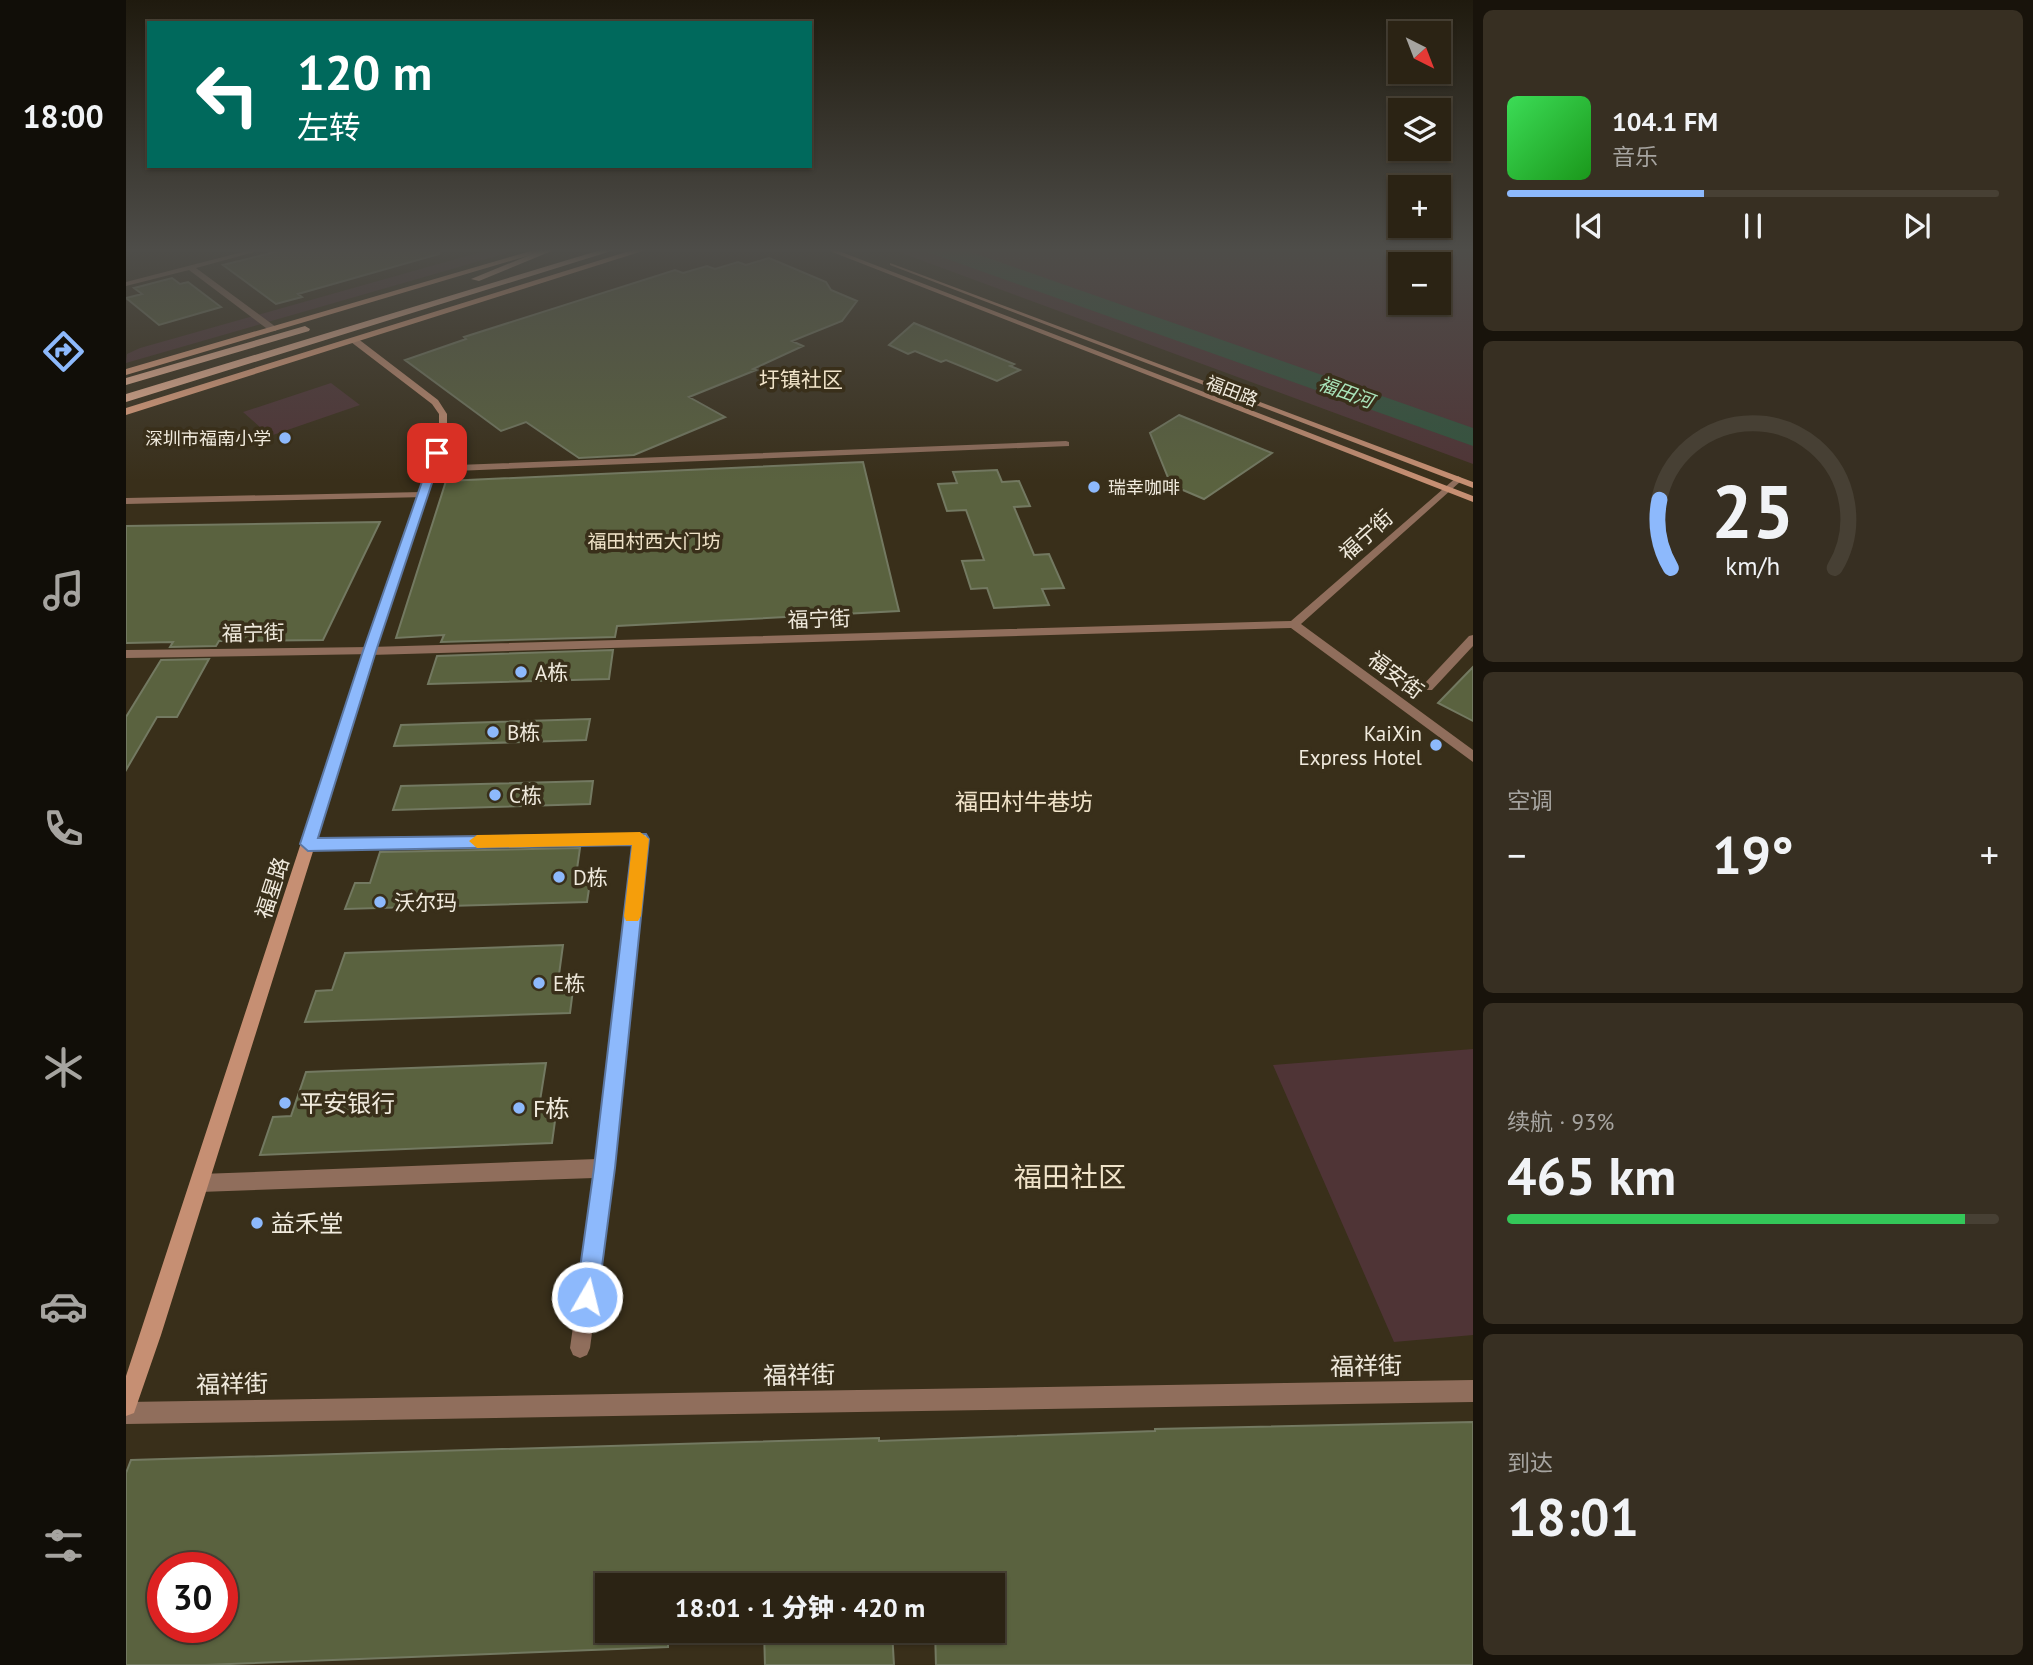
<!DOCTYPE html>
<html lang="zh">
<meta charset="utf-8">
<style>
body{margin:0;font-family:"PT Sans","Noto Sans SC",sans-serif;background:#372f22;color:#f1f3f6;height:100vh;display:flex;flex-direction:column;font-size:26px;white-space:nowrap}
*{box-sizing:border-box;margin:0}
p{font-size:23px;color:#a6a4a0}
.icon{flex:none;width:38px;height:38px;fill:none;stroke:currentColor;stroke-width:2;stroke-linecap:round;stroke-linejoin:round}
.map{position:relative;flex:1;overflow:hidden}
.side{display:flex;flex-direction:column;gap:10px;padding:10px;background:#18130b;width:560px}
.side>*{flex:none}
.top-card{position:absolute;left:21px;top:21px;width:665px;height:147px;border-radius:0px;box-shadow:0 2px 5px #0004,0 0 0 2px #474034;background:#00695c;color:#fff;overflow:hidden}
.needle{width:46px;rotate:138deg}
.controls{position:absolute;left:1262px;top:21px;display:grid;gap:14px}
.controls a{display:grid;place-items:center;width:63px;height:63px;border-radius:0px;background:#2b2314;box-shadow:0 2px 5px #0004,0 0 0 2px #474034;font-size:35px}
.speed{position:absolute;left:21px;top:1552px;display:flex;gap:14px;font-size:35px;font-weight:700;text-align:center}
.speed>*{display:grid;place-content:center;width:91px;height:91px;border-radius:50%;background:#2b2314;box-shadow:0 2px 5px #0004,0 0 0 2px #474034;line-height:1}
.speed .limit{border:10px solid #d22;background:#fff;color:#111}
.pin{position:absolute;display:grid;place-items:center;width:60px;height:60px;color:#fff;margin:-30px;border-radius:14px;box-shadow:0 4px 10px #0006}
.me{position:absolute;width:77px;margin:-38px;rotate:8deg;stroke-linejoin:round;filter:drop-shadow(0 0 5px #0008)}
.turn{display:flex;align-items:center;gap:24px;height:147px;padding:0 35px;font-size:32px}
.turn .icon{width:91px;height:91px;stroke-width:2.5}
.turn b{display:block;font-size:49px;line-height:60px}
.big{font-size:52px;font-weight:800;line-height:1.1}
.side .widget{flex:1;display:flex;flex-direction:column;justify-content:center;gap:10px;min-width:0;padding:0 24px;border-radius:10px;background:#372f22}
.side .dial{align-items:center;gap:0}
.dial svg{height:182px;overflow:visible;fill:none;stroke:#474034;stroke-width:7;stroke-linecap:round;text-anchor:middle}
.dial text{fill:#f1f3f6;stroke:none}
.song{display:flex;align-items:center;gap:21px}
.cover{width:84px;height:84px;border-radius:10px;background:linear-gradient(135deg,hsl(130 70% 55%),hsl(120 70% 35%))}
.played{height:7px;border-radius:4px;background:linear-gradient(90deg,#8db9fc 40%,#474034 40%)}
.keys{display:flex;justify-content:space-around;direction:ltr}
.heat{display:flex;justify-content:space-between;align-items:center;font-size:38px;direction:ltr}
.charge{height:10px;border-radius:5px;background:linear-gradient(90deg,#34c759 93%,#474034 0)}
.trip{position:absolute;left:469px;top:1573px;width:410px;height:70px;border-radius:0px;background:#2b2314;box-shadow:0 2px 5px #0004,0 0 0 2px #474034;font-weight:800;line-height:70px;text-align:center}
main{display:flex;flex:1;min-height:0}
.tab-bar{display:flex;flex-direction:column;width:126px;justify-content:space-around;align-items:center;background:#110e08;color:#a6a4a0}
.tab-bar .icon{width:49px;height:49px}
.tab-bar .selected{color:#8db9fc}
.tab-bar b{font-size:32px;color:#f1f3f6}
.map>svg:first-child{display:block}
</style>
<main>
<nav class="tab-bar">
<b>18:00</b>
<svg class="icon selected" aria-label="directions" viewBox="0 0 24 24"><path d="M12 3l9 9-9 9-9-9zM9 14v-3h6M13 9l2 2-2 2"/></svg>
<svg class="icon" aria-label="music" viewBox="0 0 24 24"><path d="M9 18V5l10-2v13"/><circle cx="6" cy="18" r="3"/><circle cx="16" cy="16" r="3"/></svg>
<svg class="icon" aria-label="phone" viewBox="0 0 24 24"><path d="M5 4h4l2 5-3 2q2 4 5 5l2-3 5 2v4C11 20 4 13 5 4z"/></svg>
<svg class="icon" aria-label="climate" viewBox="0 0 24 24"><path d="M12 3v18M4 7l16 10M4 17L20 7"/></svg>
<svg class="icon" aria-label="car" viewBox="0 0 24 24"><path d="M5 17H2v-5l4-1 3-4h7l3 4 3 1v5h-3M9 17h6M6 11h13"/><circle cx="7" cy="17" r="2"/><circle cx="17" cy="17" r="2"/></svg>
<svg class="icon" aria-label="filters" viewBox="0 0 24 24"><path d="M4 7h16M4 17h16"/><circle cx="9" cy="7" r="2"/><circle cx="15" cy="17" r="2"/></svg>
</nav>
<div class="map">
<svg width="1347" height="1665" viewBox="0 0 1347 1665">
<rect width="100%" height="100%" fill="#392f1a"/>
<path fill="#4f3436" fill-rule="evenodd" d="M369,248H399L0,363L1,354L14,348Z
M762,248H1347V464ZM1274,264H1312V303H1274Z
M205,383L234,405L144,436L117,412Z
M1347,1049V1335L1268,1342L1147,1065Z"/>
<path fill="#33543e" d="M790,248H833L851,254L1347,428V446Z"/>
<path fill="#5a623f" stroke="#737961" stroke-width="2" fill-rule="evenodd" d="M165,248H313V254L172,294L176,297L150,304L97,265Z
M643,258L700,282L705,290L731,301L716,321L666,341L677,346L627,369L630,370L563,397L599,417L508,455L453,458L400,422L375,431L279,360L340,339L338,337L549,270L557,273L581,266L589,269L612,262L620,265Z
M46,278L54,284L62,282L95,307L33,325L0,298L16,294L8,288Z
M788,323L888,364L884,366L894,370L871,381L820,360L815,362L789,351L782,354L763,345Z
M1053,415L1146,453L1078,499L1045,485L1024,433Z
M737,462L773,611L491,626L489,637L315,642L318,635L270,638L320,481Z
M871,470L876,482L893,481L904,506L888,507L908,555L923,554L938,588L916,589L923,605L868,608L861,588L845,589L836,561L858,560L840,510L821,511L812,484L831,483L827,472Z
M254,522L197,640L93,641L90,646L44,647L47,642L0,643V526Z
M487,650L483,679L302,684L311,656Z
M83,659L51,717H31L0,770V717L35,660Z
M1347,667V721L1312,703Z
M464,719L460,740L268,746L275,725Z
M467,781L464,804L267,810L275,786Z
M454,848L450,876H465L461,902L219,909L229,883H244L254,852Z
M437,945L432,982H448L444,1013L179,1022L190,991L206,990L219,953Z
M420,1063L413,1107L431,1106L426,1143L134,1155L147,1117L165,1116L180,1072Z
M1347,1422V1665H810L809,1631H866V1586H481V1631H542V1647L79,1665H0V1473L5,1460L753,1438V1441L1029,1431V1429ZM37,1568H96V1628H37Z
M638,1631H766L768,1665H639Z"/>
<g fill="none" stroke-linecap="round" stroke-linejoin="round">
<path fill="#906e5c" fill-rule="evenodd" d="M132,248H143L70,268L150,327V331H144L63,270L0,286V282Z
M940,441L943,442V446L305,472L300,469L305,466Z
M297,492L300,493V497L0,504V498Z
M1347,635V646L1306,690H1298L1296,687L1298,684L1343,636Z
M244,647L250,651L248,654L0,658V650Z
M515,833L520,835L522,839L488,1168L464,1348L461,1355L454,1358L447,1355L444,1348L468,1178L74,1192L67,1190L65,1183L67,1176L74,1174L471,1159L507,845L182,850L177,848L175,844L177,840L182,838Z"/>
<path fill="#906e5c" fill-rule="evenodd" d="M1332,476L1337,479L1335,481L1175,624L1347,750V762L1165,628L244,655L238,651L244,647L1165,621Z
M1347,1380V1402L0,1424V1402Z"/>
<path fill="#c68f73" fill-rule="evenodd" d="M696,248H705L1347,496V502Z
M764,263L1347,482V488L764,265Z
M225,338H231L312,400L321,414V436L250,651L35,1335L8,1413L0,1416V1376L238,651L313,436V414L306,404L225,342Z"/>
<path fill="#efa984" fill-rule="evenodd" d="M415,248H428L0,375V369Z
M513,248H526L0,415V408Z"/>
<path fill="#f6ba9a" fill-rule="evenodd" d="M421,248H433L353,281L345,279Z
M481,248H495L0,402V394Z
M179,326L184,329L183,331L0,385V378Z"/>
</g>
<linearGradient id="sky" x2="0" y2="1"><stop stop-color="#1f1a0e"/><stop offset="0.52" stop-color="#4e4d49"/><stop offset="1" stop-color="#4e4d49" stop-opacity="0"/></linearGradient>
<rect width="1347" height="481" fill="url(#sky)"/>
<path fill="#8db9fc" stroke="#5c78a4" stroke-width="2" d="M311,450L316,453L250,651L192,838L520,834L523,839L489,1168L472,1297L469,1305L461,1308L453,1305L450,1297L468,1168L506,845L182,851L174,844L237,651L306,453Z"/>
<path fill="#f59e0b" d="M514,832L523,839L515,916L512,921H500L498,916L506,845L351,848L343,841L351,835Z"/>
<g fill="#8db9fc" stroke="#392f1a" stroke-width="2.5">
<circle cx="159" cy="438" r="7"/>
<circle cx="968" cy="487" r="7"/>
<circle cx="395" cy="672" r="7"/>
<circle cx="367" cy="732" r="7"/>
<circle cx="1310" cy="745" r="7"/>
<circle cx="369" cy="795" r="7"/>
<circle cx="433" cy="877" r="7"/>
<circle cx="254" cy="902" r="7"/>
<circle cx="413" cy="983" r="7"/>
<circle cx="159" cy="1103" r="7"/>
<circle cx="393" cy="1108" r="7"/>
<circle cx="131" cy="1223" r="7"/>
</g>
<g text-anchor="middle" dominant-baseline="central" stroke-width="7" stroke-linejoin="round" paint-order="stroke">
<g font-size="18" fill="#f0eadd" stroke="#392f1a">
<text transform="translate(1106 391) rotate(21)">福田路</text>
</g>
<g font-size="18" fill="#f0eadd" stroke="#392f1a" text-anchor="end">
<text x="145" y="438">深圳市福南小学</text>
<text x="982" y="487" text-anchor="start">瑞幸咖啡</text>
</g>
<g font-size="19" font-style="italic" fill="#aae5bb" stroke="#392f1a">
<text transform="translate(1220 392) rotate(20)">福田河</text>
</g>
<g font-size="19" fill="#f0e3c9" stroke="#392f1a">
<text x="528" y="541">福田村西大门坊</text>
</g>
<g font-size="21" fill="#f0e3c9" stroke="#392f1a">
<text x="675" y="379">圩镇社区</text>
</g>
<g font-size="21" fill="#f0eadd" stroke="#392f1a">
<text transform="translate(1240 535) rotate(-42)">福宁街</text>
<text transform="translate(693 619) rotate(-2)">福宁街</text>
<text transform="translate(127 633) rotate(-1)">福宁街</text>
<text transform="translate(1270 675) rotate(37)">福安街</text>
<text transform="translate(146 888) rotate(-72)">福星路</text>
</g>
<g font-size="21" fill="#f0eadd" stroke="#392f1a" text-anchor="start">
<text x="409" y="672">A栋</text>
<text x="381" y="732">B栋</text>
<text x="1296" y="733" text-anchor="end">KaiXin<tspan x="1296" dy="24">Express Hotel</tspan></text>
<text x="383" y="795">C栋</text>
<text x="447" y="877">D栋</text>
<text x="268" y="902">沃尔玛</text>
<text x="427" y="983">E栋</text>
</g>
<g font-size="23" fill="#f0e3c9" stroke="#392f1a">
<text x="898" y="801">福田村牛巷坊</text>
</g>
<g font-size="24" fill="#f0eadd" stroke="#392f1a" text-anchor="start">
<text x="173" y="1103">平安银行</text>
<text x="407" y="1108">F栋</text>
<text x="145" y="1223">益禾堂</text>
</g>
<g font-size="24" fill="#f0eadd" stroke="#392f1a">
<text transform="translate(1240 1366) rotate(-1)">福祥街</text>
<text transform="translate(673 1375) rotate(-1)">福祥街</text>
<text transform="translate(106 1384) rotate(-1)">福祥街</text>
</g>
<g font-size="28" fill="#f0e3c9" stroke="#392f1a">
<text x="944" y="1176">福田社区</text>
</g>
</g>
</svg>
<div class="controls">
<a><svg class="needle" viewBox="-14 -14 28 28"><path d="M0-13l5 13h-10z" fill="#e53935"/><path d="M0 13l5-13h-10z" fill="#a6a4a0"/></svg></a>
<a><svg class="icon" aria-label="layers" viewBox="0 0 24 24"><path d="M12 4l9 5-9 5-9-5zM3 14l9 5 9-5"/></svg></a>
<a>+</a>
<a>−</a>
</div>
<div class="speed"><div class="limit">30</div></div>
<div class="pin" style="left:311px;top:453px;background:#d93025"><svg class="icon" aria-label="arrive" viewBox="0 0 24 24"><path d="M6 21V4h12l-3 4 3 4H6"/></svg></div>
<svg class="me" style="left:461px;top:1297px" viewBox="-20 -20 40 40"><circle r="17" fill="#8db9fc" stroke="#fff" stroke-width="3"/><path d="M0-11L8 9 0 5-8 9z" fill="#fff"/></svg>
<div class="trip">18:01 · 1 分钟 · 420 m</div>
<div class="top-card">
<div class="turn"><svg class="icon" aria-label="left" viewBox="0 0 24 24"><path d="M17 20v-9H6M10 6l-5 5 5 5"/></svg><div><b>120 m</b>左转</div></div>
</div>
</div>
<section class="side">
<div class="widget">
<div class="song"><i class="cover"></i><div><b>104.1 FM</b><p>音乐</p></div></div>
<div class="played"></div>
<div class="keys"><svg class="icon" aria-label="previous" viewBox="0 0 24 24"><path d="M18 5L8 12l10 7zM5 5v14"/></svg><svg class="icon" aria-label="pause" viewBox="0 0 24 24"><path d="M8 5v14M16 5v14"/></svg><svg class="icon" aria-label="next" viewBox="0 0 24 24"><path d="M6 5l10 7-10 7zM19 5v14"/></svg></div>
</div>
<div class="widget dial"><svg viewBox="0 0 100 80">
<path d="M14 69A42 42 0 1 1 86 69"/>
<path d="M14 69A42 42 0 0 1 9 39" stroke="#8db9fc"/>
<text x="50" y="56" font-size="32" font-weight="700">25</text>
<text x="50" y="72" font-size="11">km/h</text>
</svg></div>
<div class="widget"><p>空调</p>
<div class="heat"><a>−</a><b class="big">19°</b><a>+</a></div>
</div>
<div class="widget"><p>续航 · 93%</p><b class="big">465 km</b><div class="charge"></div></div>
<div class="widget"><p>到达</p><b class="big">18:01</b></div>
</section>
</main>
